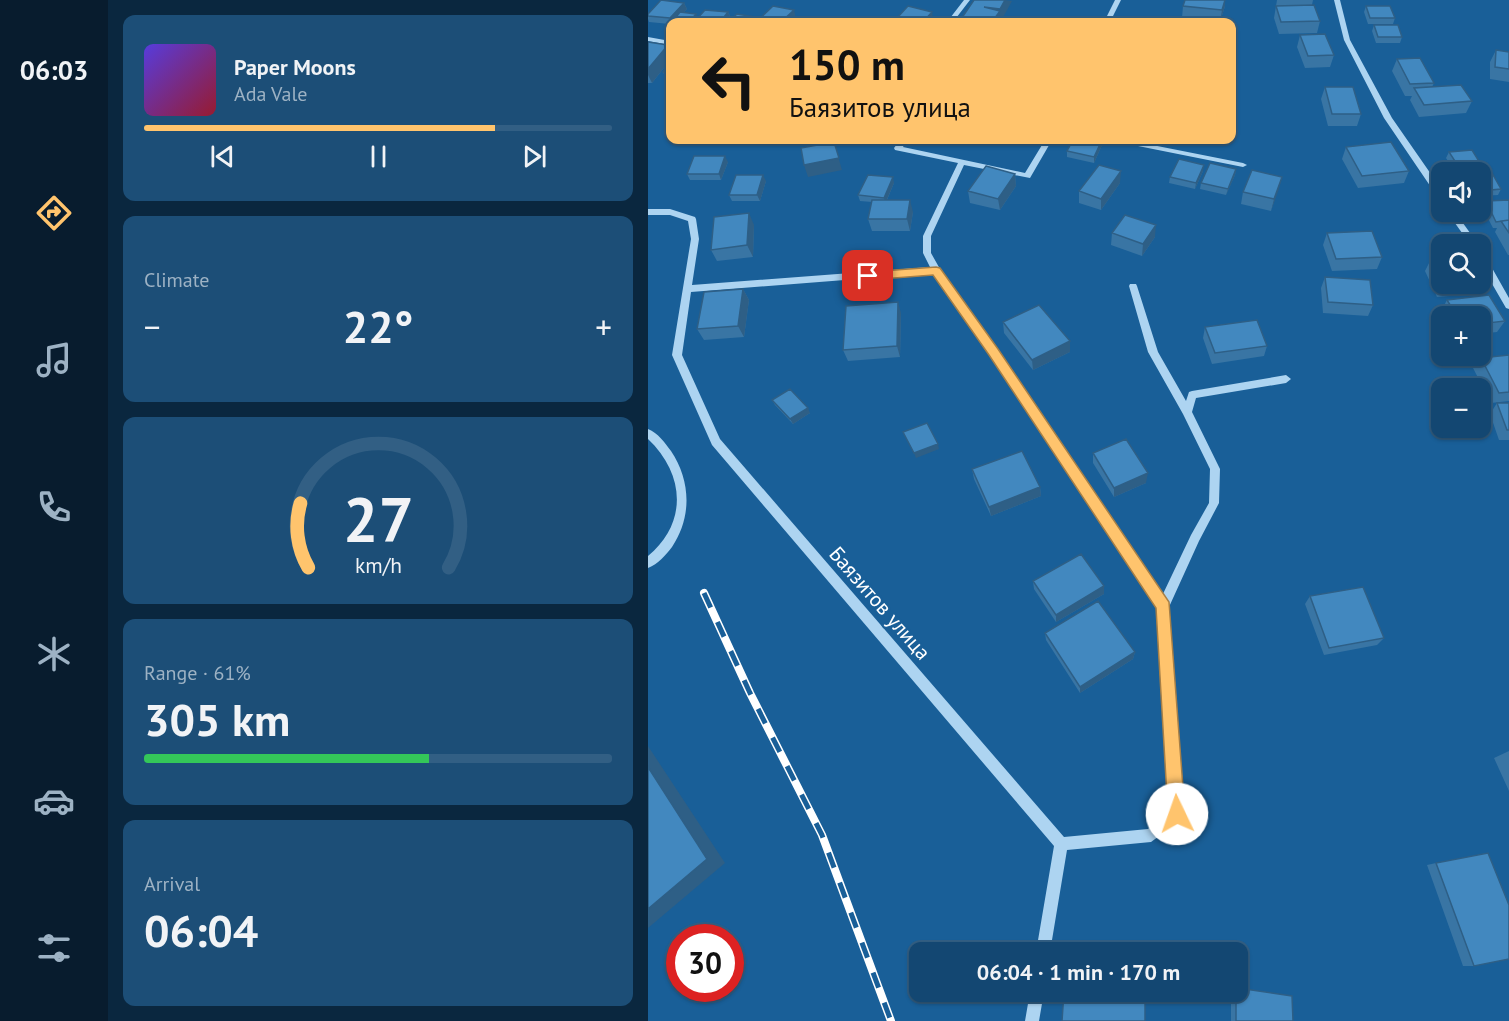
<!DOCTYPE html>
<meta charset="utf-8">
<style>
body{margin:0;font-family:"PT Sans",sans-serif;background:#1c4e77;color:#f1f3f6;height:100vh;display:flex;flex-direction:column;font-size:22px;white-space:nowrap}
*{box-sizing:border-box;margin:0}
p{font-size:20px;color:#9db2c4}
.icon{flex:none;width:33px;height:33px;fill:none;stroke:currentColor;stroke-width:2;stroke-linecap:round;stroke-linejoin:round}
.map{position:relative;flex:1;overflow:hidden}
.details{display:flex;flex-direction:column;gap:15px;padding:15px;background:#0a273f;width:540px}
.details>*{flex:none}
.guide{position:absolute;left:18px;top:18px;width:570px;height:126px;border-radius:12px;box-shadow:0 2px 4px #0004,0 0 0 2px #325f84;background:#ffc46d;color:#111;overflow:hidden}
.controls{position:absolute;left:783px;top:162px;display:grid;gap:12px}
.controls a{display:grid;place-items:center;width:60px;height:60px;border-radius:12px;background:#134772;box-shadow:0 2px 4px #0004,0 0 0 2px #325f84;font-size:30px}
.speed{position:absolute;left:18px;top:924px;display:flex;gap:12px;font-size:30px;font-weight:700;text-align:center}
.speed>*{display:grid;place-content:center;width:78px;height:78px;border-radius:50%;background:#134772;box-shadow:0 2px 4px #0004,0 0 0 2px #325f84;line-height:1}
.speed .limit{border:9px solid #d22;background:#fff;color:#111}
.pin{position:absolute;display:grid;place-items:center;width:51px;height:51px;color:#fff;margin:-26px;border-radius:12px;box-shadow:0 3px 9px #0006}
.me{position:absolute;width:66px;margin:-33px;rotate:357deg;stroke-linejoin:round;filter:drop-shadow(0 0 4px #0008)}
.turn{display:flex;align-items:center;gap:21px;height:126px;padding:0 24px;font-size:27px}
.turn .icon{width:78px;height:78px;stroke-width:2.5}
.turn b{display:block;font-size:42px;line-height:51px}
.big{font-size:45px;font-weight:800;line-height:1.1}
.details .card{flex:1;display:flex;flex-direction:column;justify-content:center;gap:9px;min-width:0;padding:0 21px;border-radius:12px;background:#1c4e77}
.details .dial{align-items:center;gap:0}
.dial svg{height:156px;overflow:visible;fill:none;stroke:#325f84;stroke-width:7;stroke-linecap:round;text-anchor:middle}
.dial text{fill:#f1f3f6;stroke:none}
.song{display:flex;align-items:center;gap:18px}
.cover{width:72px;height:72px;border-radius:9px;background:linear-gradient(135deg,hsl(250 70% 55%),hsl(350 70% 35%))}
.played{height:6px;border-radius:3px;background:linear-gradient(90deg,#ffc46d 75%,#325f84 75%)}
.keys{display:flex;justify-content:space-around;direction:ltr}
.heat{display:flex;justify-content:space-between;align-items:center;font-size:33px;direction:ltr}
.charge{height:9px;border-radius:4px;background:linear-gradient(90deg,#34c759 61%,#325f84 0)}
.trip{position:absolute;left:261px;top:942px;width:339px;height:60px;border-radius:12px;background:#134772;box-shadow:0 2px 4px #0004,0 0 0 2px #325f84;font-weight:800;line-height:60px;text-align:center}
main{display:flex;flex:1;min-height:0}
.menu{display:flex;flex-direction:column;width:108px;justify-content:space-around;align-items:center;background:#081c2e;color:#9db2c4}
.menu .icon{width:42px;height:42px}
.menu .current{color:#ffc46d}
.menu b{font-size:27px;color:#f1f3f6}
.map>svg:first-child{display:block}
</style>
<main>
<nav class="menu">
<b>06:03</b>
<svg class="icon current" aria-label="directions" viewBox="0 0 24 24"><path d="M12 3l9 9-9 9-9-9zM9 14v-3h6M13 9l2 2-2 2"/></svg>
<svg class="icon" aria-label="music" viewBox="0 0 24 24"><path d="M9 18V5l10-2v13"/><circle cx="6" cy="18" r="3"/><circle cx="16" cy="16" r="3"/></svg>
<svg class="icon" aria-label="phone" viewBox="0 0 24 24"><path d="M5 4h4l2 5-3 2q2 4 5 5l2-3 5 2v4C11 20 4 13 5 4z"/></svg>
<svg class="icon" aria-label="climate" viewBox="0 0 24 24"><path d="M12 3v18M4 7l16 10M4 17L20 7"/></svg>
<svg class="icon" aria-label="car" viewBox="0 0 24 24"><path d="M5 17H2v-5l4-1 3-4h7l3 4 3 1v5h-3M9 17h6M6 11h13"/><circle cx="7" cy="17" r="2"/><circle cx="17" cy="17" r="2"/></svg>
<svg class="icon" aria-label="filters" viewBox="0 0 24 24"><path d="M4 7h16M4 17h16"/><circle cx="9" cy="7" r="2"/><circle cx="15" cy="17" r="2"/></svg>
</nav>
<section class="details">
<div class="card">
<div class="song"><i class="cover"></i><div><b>Paper Moons</b><p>Ada Vale</p></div></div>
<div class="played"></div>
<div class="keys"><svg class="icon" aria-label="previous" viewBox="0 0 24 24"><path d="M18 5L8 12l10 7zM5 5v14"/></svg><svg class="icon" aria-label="pause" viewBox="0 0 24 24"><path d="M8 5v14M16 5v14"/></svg><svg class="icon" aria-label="next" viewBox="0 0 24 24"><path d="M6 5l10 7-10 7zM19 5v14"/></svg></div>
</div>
<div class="card"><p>Climate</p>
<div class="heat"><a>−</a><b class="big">22°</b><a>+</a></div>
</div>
<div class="card dial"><svg viewBox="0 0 100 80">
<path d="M14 69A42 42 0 1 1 86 69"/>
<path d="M14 69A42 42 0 0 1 10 36" stroke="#ffc46d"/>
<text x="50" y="56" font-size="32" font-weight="700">27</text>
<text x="50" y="72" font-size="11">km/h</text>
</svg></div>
<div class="card"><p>Range · 61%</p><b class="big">305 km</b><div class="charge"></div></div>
<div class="card"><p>Arrival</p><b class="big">06:04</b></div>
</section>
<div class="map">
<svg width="861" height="1021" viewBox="0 0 861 1021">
<rect width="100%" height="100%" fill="#195f98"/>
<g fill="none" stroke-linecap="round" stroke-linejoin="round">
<path fill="#add4f1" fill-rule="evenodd" d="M316,0H322L305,22H299Z
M467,0H473L462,22H456Z
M686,0H692L702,40L744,118L794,190V199H791L736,118L696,40Z
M0,37L22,41V45L0,41Z
M252,140H259L255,147L377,173L397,140H404L382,178L316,165L283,236V253L292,269L348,350L514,596L543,535L561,503L562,469L535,414L500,352L481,286L482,284H488L489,286L510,352L538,401L541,392L544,391L638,375L643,379L638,383L548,398L544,412L572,469L571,503L551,541L521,607L535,814L534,819L503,842L419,850L402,952H388L406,846L64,445L24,355L43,239L40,221L22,215H0V209H22L47,217L48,219L51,239L44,285L282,267L275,253V236L310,163L247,150L246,148ZM286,273L342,354L509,608L522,811L500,829L416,837L72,439L34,355L43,292Z
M466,140H479L595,163L599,165L595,167L470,142Z
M799,212H807L830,244H822Z
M832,251L835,252L861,298V309L858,308L832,263Z
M0,429C10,433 17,443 23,451C43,481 44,517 24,547C18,555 10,564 0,568V556C40,523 37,474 0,439Z
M382,992H396L391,1021H377Z"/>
<g stroke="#fff" stroke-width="8">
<path id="rail" d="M56,593L102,693L174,835L243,1021"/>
</g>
<use href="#rail" stroke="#195f98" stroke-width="5" stroke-dasharray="16" stroke-linecap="butt"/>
</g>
<path fill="#3975a4" d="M629,0H665L664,5L672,21L669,33L631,34L626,18Z
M36,3L39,9L35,13L49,19L80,12L83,18L79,22H22V24L1,22L0,19V14Z
M535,6H577L572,22L534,18Z
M718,6L747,18L745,24H720L716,12Z
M249,18H285L281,22H250Z
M726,25L754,37L752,43H728L724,31Z
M652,35L686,55L682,67L657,68L649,47Z
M0,42L20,45L22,50V60L4,83H0Z
M848,50L861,52V82L842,79V62Z
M749,59L786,83L784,87L824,101L818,113L771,117L762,100L764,96H757L744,71Z
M22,63V79L18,78L15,72Z
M677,87L713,114L709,126H680L673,99Z
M454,145L446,163L419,157V151Z
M698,147L761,171L756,183L710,188L694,159Z
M801,152L837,171L836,174L853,189L850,195L832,196V172H807L798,158Z
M80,162L73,180H42L39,174Z
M588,169L587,175L578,195L552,189L553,183Z
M555,171L547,189L521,183L522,177Z
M367,174L368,186L352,210L322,203L320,191Z
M634,177L623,211L593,204L595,192Z
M118,181L112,201H84L81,195Z
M246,183L239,200L265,212L262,231H224L220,219L224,202L212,201L210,195Z
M472,183L453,210L431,203V191Z
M861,200V255H860L847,232L849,228H845L834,207L838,201Z
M106,225L105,257L69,261L63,250Z
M464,233L507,237L494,256L463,245Z
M679,233L734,257L729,269L684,271L675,245Z
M794,258V284H832L826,294L789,297L777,271L783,259Z
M677,277L725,305L720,316L675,313L673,288Z
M95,289L101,300L96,337L56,340L49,329Z
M799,300L857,321L849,332L832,334V316H796L793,311Z
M253,313L252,357L200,361L195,350Z
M355,322L422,341V352L385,370L356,333Z
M557,327L619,346L616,356L564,364L555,338Z
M861,355V401L843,403L825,368L833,358Z
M124,400L162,413L145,424L127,405Z
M849,403H861V440H851L842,414Z
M445,453L498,483L466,497L445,463Z
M324,469L392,487L393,496L343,516L326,479Z
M385,581L456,586V594L408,622L386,589Z
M662,596L736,638L729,645L676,655L657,604Z
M397,633L487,652L485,659L432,693L398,640Z
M861,751V791L846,758Z
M788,863L826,966H815L779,865Z
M590,988L644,996L645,1021H583V992H590Z"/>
<path fill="#2e5f86" d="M357,0L364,1L353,21V22H344L352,11V9Z
M577,0V6L572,22L574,10Z
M36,3L39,9L28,21H25V22H24L22,18Z
M146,10L149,22H133Z
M80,12L83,18L79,22H72Z
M284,12L285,18L281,22H275Z
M48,14L50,20L48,22H41Z
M107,17L109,22H102Z
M20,45L22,50V60L4,83L0,75V69Z
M455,140L454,145L446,163V157Z
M186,142L194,170L160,177L156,165Z
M77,156L80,162L73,180L71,174Z
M556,165L555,171L547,189L548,183Z
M588,169L587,175L578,195L580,189Z
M473,171L472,183L453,210V199Z
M367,174L368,186L352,210L350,199Z
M115,175L118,181L112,201L109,195Z
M245,177L246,183L237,204L236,198Z
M634,177L631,189L623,211L626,199Z
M262,200L265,212L262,231L259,219Z
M101,213L106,225L105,257L99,245Z
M508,225L507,237L494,256L495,244Z
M95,289L101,300L96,337L90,326Z
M250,302L253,313L252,357L249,346Z
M422,341V352L385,370L384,360Z
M160,408L162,413L145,424L142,419Z
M290,444L291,449L268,458L266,453Z
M500,473L498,483L466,497V488Z
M392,487L393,496L343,516L341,507Z
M456,586V594L408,622V615Z
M487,652L485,659L432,693V687Z
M0,746L77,863L0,928Z"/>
<path fill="#4288bf" stroke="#2e5f86" stroke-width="1.5" d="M13,0L36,3L22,18L0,16V14Z
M326,0H357L352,9L336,7L352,11L344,22H311Z
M537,0H577L574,10L535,6Z
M666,5L672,21L633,22L628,6Z
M125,6L146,10L133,22H108Z
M260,6L284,12L275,22H269L249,18Z
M718,6H742L747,18H722Z
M57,10L80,12L72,22H46Z
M32,12L48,14L41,22L25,21Z
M89,14L107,17L102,22H80Z
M484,18L514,22H482Z
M539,18L572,22H538Z
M726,25H750L754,37H730Z
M677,34L686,55L660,56L652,35Z
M0,42L20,45L0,69Z
M848,50L861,52V69L847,67Z
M772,58L786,83L762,84L749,59Z
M22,63V73L15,72Z
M813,85L824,101L776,105L766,88Z
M677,87H705L713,114H684Z
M425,140H454L446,157L419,151Z
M186,142L191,158L156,165L153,148Z
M743,142L761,171L714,176L698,147Z
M824,150L837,171L814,172L801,152Z
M46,156H77L71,174H39Z
M531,159L556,165L548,183L522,177Z
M562,163L588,169L580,189L553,183Z
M451,165L473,171L453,199L431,191Z
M338,166L367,174L350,199L320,191Z
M604,170L634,177L626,199L595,192Z
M844,173L853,189L832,191V174Z
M88,175H115L109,195H81Z
M220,175L245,177L236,198L210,195Z
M224,200H262L259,219H220Z
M861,200V220L848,222L838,201Z
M101,213L99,245L63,250L66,217Z
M477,215L508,225L495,244L464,233Z
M861,220V233L853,221Z
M724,231L734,257L688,259L679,233Z
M794,258V281L783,259Z
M677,277L722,280L725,305L680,302Z
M795,284H820L795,285Z
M95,289L90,326L49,329L56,292Z
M841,295L857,321L832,324V316H809L799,300Z
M250,302L249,346L195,350L198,306Z
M391,305L422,341L384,360L355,322Z
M609,320L619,346L567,353L557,327Z
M861,355V392L851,393L833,358Z
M142,389L160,408L142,419L124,400Z
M849,403H861V430H859Z
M279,423L290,444L266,453L255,432Z
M478,439L500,473L466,488L445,453Z
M374,451L392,487L341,507L324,469Z
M433,554L456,586L408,615L385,581Z
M715,587L736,638L681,648L662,596Z
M450,601L487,652L432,687L397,633Z
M0,767L59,859L0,909Z
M840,853L861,905V959L826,966L788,863Z
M590,988L644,996L645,1021H588V992H590Z
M416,992H497V1021H414Z"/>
<path fill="#ffc46d" stroke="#a67f47" stroke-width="1.5" d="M288,267L292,268L350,349L521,602L537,814L535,820L529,822L523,820L520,814L508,608L341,355L285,275L220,280L215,276L220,272Z"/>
<g text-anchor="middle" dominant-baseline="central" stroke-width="4.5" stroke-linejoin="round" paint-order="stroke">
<g font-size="21" fill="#fff" stroke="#195f98">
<text transform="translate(232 603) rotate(49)">Баязитов улица</text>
</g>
</g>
</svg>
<div class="controls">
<a><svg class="icon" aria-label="sound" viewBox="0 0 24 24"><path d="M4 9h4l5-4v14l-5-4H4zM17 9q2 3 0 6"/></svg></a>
<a><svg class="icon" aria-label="search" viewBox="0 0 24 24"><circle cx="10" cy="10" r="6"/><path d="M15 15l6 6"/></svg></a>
<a>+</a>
<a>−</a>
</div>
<div class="speed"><div class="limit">30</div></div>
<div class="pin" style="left:220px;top:276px;background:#d93025"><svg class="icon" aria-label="arrive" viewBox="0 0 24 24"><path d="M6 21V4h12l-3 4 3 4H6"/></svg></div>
<svg class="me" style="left:529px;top:814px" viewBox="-20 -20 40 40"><circle r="19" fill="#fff"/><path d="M0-13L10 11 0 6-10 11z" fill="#ffc46d"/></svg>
<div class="trip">06:04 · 1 min · 170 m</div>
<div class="guide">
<div class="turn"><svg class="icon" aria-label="left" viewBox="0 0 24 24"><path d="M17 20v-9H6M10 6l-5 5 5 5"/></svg><div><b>150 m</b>Баязитов улица</div></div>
</div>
</div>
</main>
